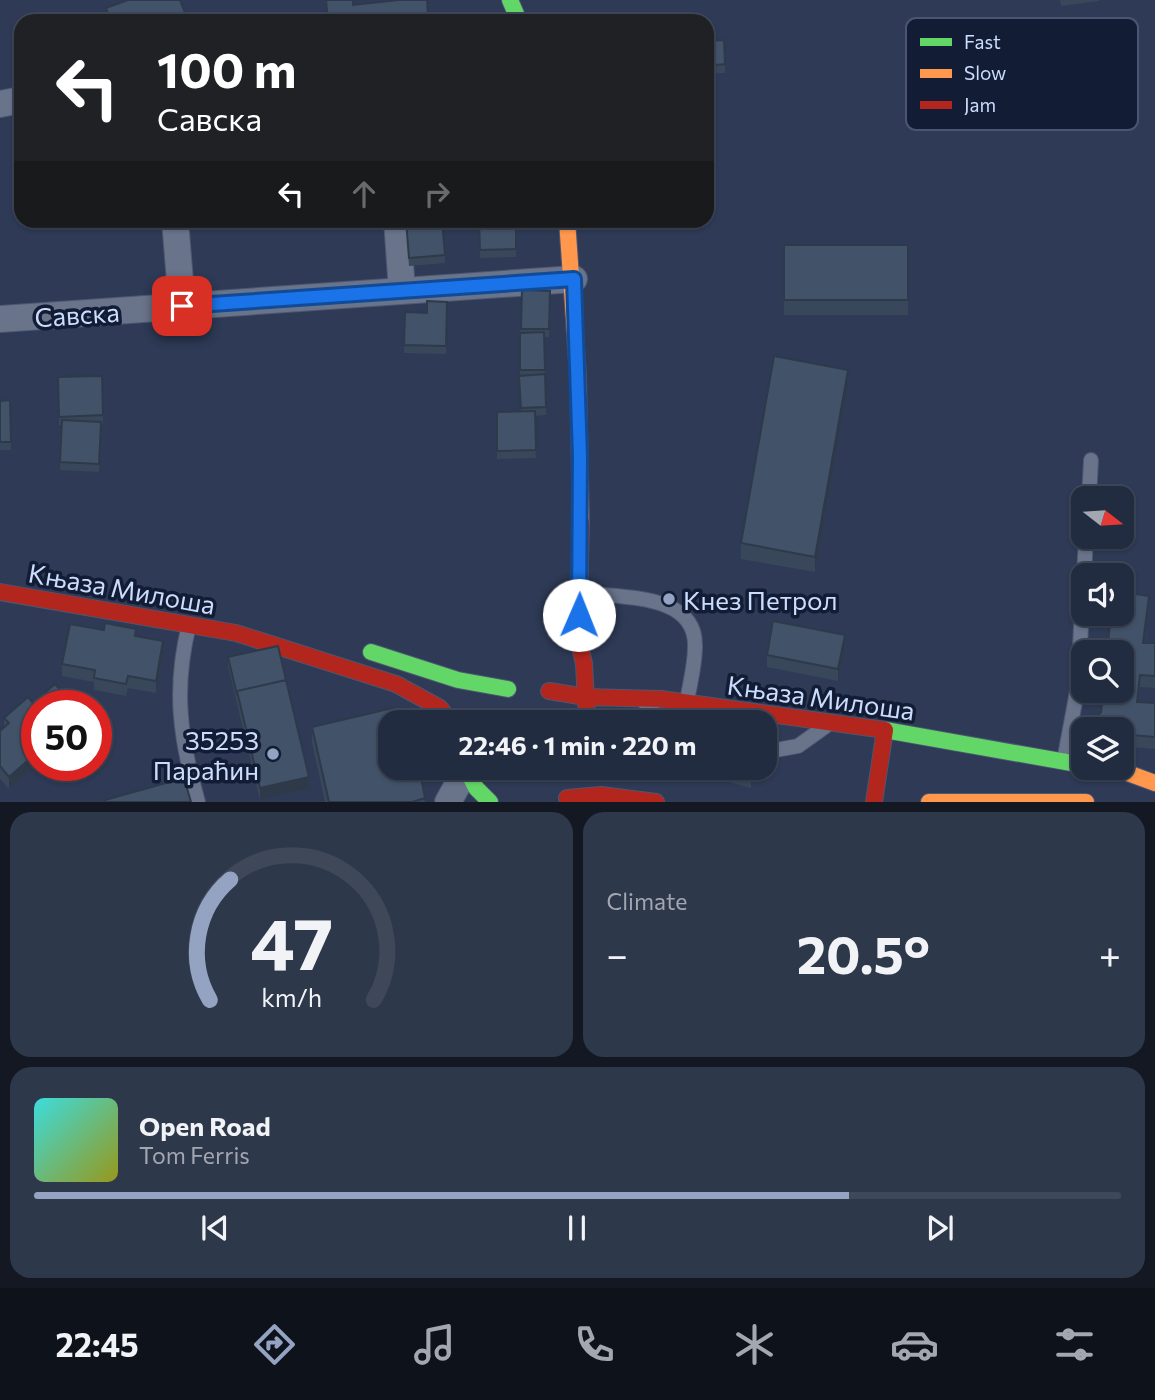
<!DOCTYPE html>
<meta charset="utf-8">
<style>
body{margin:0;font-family:Commissioner,sans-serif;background:#2e384b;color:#f1f3f6;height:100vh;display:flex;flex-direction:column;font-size:26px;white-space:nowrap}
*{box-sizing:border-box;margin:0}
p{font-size:23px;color:#a2a7b1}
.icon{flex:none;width:38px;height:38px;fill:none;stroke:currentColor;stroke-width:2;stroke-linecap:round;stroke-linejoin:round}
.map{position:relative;height:802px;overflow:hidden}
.drawer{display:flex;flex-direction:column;gap:10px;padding:10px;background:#131823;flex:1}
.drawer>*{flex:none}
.guide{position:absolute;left:14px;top:14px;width:700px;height:214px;border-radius:21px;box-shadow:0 2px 5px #0004,0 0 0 2px #3f4859;background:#202124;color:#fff;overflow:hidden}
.needle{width:46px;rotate:107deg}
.fabs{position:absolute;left:1071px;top:486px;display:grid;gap:14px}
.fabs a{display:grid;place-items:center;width:63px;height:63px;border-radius:14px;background:#222c40;box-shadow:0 2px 5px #0004,0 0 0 2px #3f4859;font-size:35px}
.speed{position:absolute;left:21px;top:690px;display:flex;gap:14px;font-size:35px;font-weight:700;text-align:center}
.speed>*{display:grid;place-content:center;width:91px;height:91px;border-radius:50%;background:#222c40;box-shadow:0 2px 5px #0004,0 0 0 2px #3f4859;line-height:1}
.speed .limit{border:10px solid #d22;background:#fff;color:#111}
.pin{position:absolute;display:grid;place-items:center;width:60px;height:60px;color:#fff;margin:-30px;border-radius:14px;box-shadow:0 4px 10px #0006}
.me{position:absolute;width:77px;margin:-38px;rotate:1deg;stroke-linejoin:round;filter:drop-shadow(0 0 5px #0008)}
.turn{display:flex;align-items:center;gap:24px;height:147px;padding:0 28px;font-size:32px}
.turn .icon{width:91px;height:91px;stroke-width:2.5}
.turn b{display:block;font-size:49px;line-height:60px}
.lanes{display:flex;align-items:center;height:66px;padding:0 28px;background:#0003;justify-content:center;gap:35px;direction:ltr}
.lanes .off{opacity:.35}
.big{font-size:52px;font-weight:700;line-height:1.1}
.drawer .tile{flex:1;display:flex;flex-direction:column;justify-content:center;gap:10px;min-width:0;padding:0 24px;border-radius:21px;background:#2e384b}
.drawer .dial{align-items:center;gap:0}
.dial svg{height:182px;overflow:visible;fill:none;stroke:#3f4859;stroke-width:7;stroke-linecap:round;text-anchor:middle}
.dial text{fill:#f1f3f6;stroke:none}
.song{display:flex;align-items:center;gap:21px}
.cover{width:84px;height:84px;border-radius:10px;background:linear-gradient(135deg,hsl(180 70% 55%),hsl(60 70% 35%))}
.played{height:7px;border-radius:4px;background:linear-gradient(90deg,#94a3c2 75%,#3f4859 75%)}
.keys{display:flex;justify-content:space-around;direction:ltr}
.heat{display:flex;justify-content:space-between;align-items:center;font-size:38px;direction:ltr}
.drawer .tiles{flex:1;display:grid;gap:10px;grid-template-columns:1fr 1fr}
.tile:last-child{grid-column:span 2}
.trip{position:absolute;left:378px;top:710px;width:399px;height:70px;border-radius:21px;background:#222c40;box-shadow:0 2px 5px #0004,0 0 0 2px #3f4859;font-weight:700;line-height:70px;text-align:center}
.dock{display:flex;height:112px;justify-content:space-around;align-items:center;background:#0e121a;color:#a2a7b1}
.dock .icon{width:49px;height:49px}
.dock .current{color:#94a3c2}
.dock b{font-size:32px;color:#f1f3f6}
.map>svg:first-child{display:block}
</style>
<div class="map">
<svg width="1155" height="802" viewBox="0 0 1155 802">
<rect width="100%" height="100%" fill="#2e3a56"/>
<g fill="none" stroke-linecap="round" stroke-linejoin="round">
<g stroke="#4c5770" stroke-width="16">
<path id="lane" d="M1089,499L1091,460
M1084,576L1086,537
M580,592C617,599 697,591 695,647C695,665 690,683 687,701
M189,625C173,689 180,738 198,802
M645,703L663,723
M765,752L798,746L826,726
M1064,761L1078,686L1083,587"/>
</g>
<g stroke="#4c5770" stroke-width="28">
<path id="street" d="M0,104L21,100
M175,220L182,306
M397,220L402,291
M0,319L574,279
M448,802L466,770"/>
</g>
<g stroke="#4c5770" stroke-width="18">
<path id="fast" d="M510,0L519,21
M371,652L458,680L508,689
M885,730L1083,765
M466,768L476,788L490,802"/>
</g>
<g stroke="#4c5770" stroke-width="18">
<path id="slow" d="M567,220L578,376L581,522
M1101,768L1125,772L1155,783
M929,802H1086"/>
</g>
<g stroke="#4c5770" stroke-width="18">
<path id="jam" d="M581,522L578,637L584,664L587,719
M0,592L236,633L396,684L440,708L451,723
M549,691L586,697L661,699L885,730
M567,798L601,795L656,802
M874,802L885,730"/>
</g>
<use href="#lane" stroke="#69738a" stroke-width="14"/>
<use href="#street" stroke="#69738a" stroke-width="26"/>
<use href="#fast" stroke="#63d668" stroke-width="16"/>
<use href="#slow" stroke="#ff974d" stroke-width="16"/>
<use href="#jam" stroke="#b3261e" stroke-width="16"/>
</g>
<path fill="#39475a" d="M325,0H353V5L427,0L428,21H327Z
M1060,0H1099V1L1061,6Z
M106,8L185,21H107Z
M707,41L725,64V73L707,74Z
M406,220L445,255V263L409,266Z
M516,220V257L480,258L479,221Z
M784,245H908V315H784Z
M522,290L550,291L549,337H544L546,415L535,416L536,458L497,459V412H521L519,384L520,376V333Z
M447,302L446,354L404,353L405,312L427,313Z
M102,376L103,424H101L99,472L60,470L62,425H59L58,377Z
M848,385L815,572L741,559V543Z
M10,400L11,450H0V401Z
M1149,608L1145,643H1155V688L1140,687L1138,702L1155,703V749L1132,747L1130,757L1122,756V730L1101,712Z
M136,636L163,653L156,693L128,688L126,696L94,690V682L62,676V664Z
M845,647L838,681L767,667V655Z
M228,657L309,789L260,800L228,666Z
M33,703L37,705V765H50L40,773L34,767L9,789L0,779V731L4,727V718Z
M312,727L390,768H434V780L422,783L425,802H325L312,743Z
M709,768H755V771L751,788L709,777Z"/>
<path fill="#2e3a4a" d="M185,13V21H162Z
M848,370V385L815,572V557Z
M1149,596V608L1143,655V643Z
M845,635V647L838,681V669Z
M163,641V653L156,693V681Z
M1132,735V747L1130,757V745Z
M34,755V767L9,789V777Z
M40,765H50L40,773Z
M418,768H434V780L418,784Z
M754,768H755V771L751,788V779Z
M309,777V789L260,800V788Z"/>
<path fill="#425369" stroke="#2e3a4a" stroke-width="2" d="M128,0H180L185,13L162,21H111L106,8Z
M326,0H353V5L399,0H427L428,18L399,21H328Z
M724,40L725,64L707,66V41Z
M406,220H442L445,255L409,258Z
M479,220H516V249L480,250Z
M784,245H908V300H784Z
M522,290L550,291L549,329H521Z
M427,301L447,302L446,346L404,345L405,312L427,313Z
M544,332L545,370H520V333Z
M774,356L848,370L815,557L741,543Z
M545,374L546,407L521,408L519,376Z
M102,376L103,415L59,417L58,377Z
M10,400L11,442H0V401Z
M535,411L536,450L497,451V412Z
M62,420L101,422L99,464L60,462Z
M1122,592L1149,596L1143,643H1155V676L1140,675L1137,702L1155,703V737L1132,735L1130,745L1122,744V730H1089V726L1101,712L1104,691H1122V653H1107L1111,614H1122Z
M773,621L845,635L838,669L767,655Z
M105,623L136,629L135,636L163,641L156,681L128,676L126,684L94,678L95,670L62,664L70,624L104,630Z
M278,646L286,680L237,691V695L228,657Z
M286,680L309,777L260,788L237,691Z
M55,684L73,705H37V758L34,755L9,777L0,766V731L9,723L4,718L28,697L33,703Z
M397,707L400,723H390V768H419L425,798L412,802H329L312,727Z
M732,717L756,723H731Z
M709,768H754L751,779Z
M184,778L191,802H106L105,800Z"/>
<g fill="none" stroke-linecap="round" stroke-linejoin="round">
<g stroke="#114b97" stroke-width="18">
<path id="route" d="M182,306L574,279L580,457L579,615"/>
</g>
<use href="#route" stroke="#1a73e8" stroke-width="12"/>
</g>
<g fill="#94a3c2" stroke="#121d35" stroke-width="2.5">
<circle cx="669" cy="599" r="7"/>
<circle cx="273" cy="754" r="7"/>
</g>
<g text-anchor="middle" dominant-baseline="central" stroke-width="7" stroke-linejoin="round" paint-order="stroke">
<g font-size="26" fill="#cbdcfc" stroke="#121d35">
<text transform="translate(77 314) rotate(-4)">Савска</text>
<text transform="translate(122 588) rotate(10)">Књаза Милоша</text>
<text transform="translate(821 697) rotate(8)">Књаза Милоша</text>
</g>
<g font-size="26" fill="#cbdcfc" stroke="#121d35" text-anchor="start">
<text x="683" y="599">Кнез Петрол</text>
<text x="259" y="739" text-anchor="end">35253<tspan x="259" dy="30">Параћин</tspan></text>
</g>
</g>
<rect x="906" y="18" width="232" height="112" rx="10" fill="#121d35" stroke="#4a5671" stroke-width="2"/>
<rect x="920" y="38" width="32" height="8" fill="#63d668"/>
<rect x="920" y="69" width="32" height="9" fill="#ff974d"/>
<rect x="920" y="101" width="32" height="8" fill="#b3261e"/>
<g font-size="19" fill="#cbdcfc">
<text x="964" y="49">Fast</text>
<text x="964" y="80">Slow</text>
<text x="964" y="112">Jam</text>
</g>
</svg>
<div class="fabs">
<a><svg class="needle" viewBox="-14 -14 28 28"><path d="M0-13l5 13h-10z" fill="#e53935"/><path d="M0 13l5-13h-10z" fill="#a2a7b1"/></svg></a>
<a><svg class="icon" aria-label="sound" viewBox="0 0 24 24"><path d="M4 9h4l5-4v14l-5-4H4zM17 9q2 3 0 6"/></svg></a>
<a><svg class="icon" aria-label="search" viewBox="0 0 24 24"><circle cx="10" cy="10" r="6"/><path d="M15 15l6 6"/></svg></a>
<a><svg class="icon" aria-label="layers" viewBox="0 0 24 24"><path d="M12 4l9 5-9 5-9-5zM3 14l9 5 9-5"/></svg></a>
</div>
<div class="speed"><div class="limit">50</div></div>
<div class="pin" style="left:182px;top:306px;background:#d93025"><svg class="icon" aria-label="arrive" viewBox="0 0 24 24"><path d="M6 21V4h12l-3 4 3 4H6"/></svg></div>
<svg class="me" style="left:579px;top:615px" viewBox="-20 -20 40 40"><circle r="19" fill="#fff"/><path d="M0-13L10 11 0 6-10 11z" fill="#1a73e8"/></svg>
<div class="trip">22:46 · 1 min · 220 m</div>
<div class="guide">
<div class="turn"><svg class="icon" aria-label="left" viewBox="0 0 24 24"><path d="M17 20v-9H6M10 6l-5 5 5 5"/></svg><div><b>100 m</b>Савска</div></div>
<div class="lanes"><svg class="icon" aria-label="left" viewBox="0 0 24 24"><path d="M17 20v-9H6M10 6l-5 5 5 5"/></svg><svg class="icon off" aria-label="ahead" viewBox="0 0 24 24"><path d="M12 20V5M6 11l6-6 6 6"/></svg><svg class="icon off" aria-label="right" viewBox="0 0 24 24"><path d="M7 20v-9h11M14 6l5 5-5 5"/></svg></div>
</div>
</div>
<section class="drawer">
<div class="tiles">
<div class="tile dial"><svg viewBox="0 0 100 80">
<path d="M14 69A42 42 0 1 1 86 69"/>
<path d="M14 69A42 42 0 0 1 23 16" stroke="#94a3c2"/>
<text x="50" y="56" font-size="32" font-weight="700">47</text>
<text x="50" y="72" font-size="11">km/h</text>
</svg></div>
<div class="tile"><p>Climate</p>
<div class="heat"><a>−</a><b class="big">20.5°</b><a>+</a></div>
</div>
<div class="tile">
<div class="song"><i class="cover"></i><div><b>Open Road</b><p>Tom Ferris</p></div></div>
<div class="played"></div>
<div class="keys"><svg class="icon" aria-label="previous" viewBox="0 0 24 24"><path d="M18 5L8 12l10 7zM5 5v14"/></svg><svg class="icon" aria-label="pause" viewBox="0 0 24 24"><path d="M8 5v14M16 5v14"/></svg><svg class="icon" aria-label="next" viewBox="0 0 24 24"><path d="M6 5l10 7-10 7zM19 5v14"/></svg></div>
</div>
</div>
</section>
<nav class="dock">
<b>22:45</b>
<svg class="icon current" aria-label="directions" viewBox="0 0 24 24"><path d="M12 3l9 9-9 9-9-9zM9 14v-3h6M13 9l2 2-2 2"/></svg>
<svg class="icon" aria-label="music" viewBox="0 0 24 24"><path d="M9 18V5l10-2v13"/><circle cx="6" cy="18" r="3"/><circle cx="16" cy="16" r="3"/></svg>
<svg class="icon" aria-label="phone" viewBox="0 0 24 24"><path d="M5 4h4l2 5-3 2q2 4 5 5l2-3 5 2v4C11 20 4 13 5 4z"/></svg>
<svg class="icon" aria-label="climate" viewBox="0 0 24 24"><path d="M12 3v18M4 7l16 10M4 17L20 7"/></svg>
<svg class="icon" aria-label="car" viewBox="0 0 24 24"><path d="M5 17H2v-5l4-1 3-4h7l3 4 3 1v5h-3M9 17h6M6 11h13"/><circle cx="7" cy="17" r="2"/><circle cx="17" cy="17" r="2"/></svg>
<svg class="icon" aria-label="filters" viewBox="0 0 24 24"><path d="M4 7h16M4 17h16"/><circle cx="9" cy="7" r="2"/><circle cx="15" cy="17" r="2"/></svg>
</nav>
